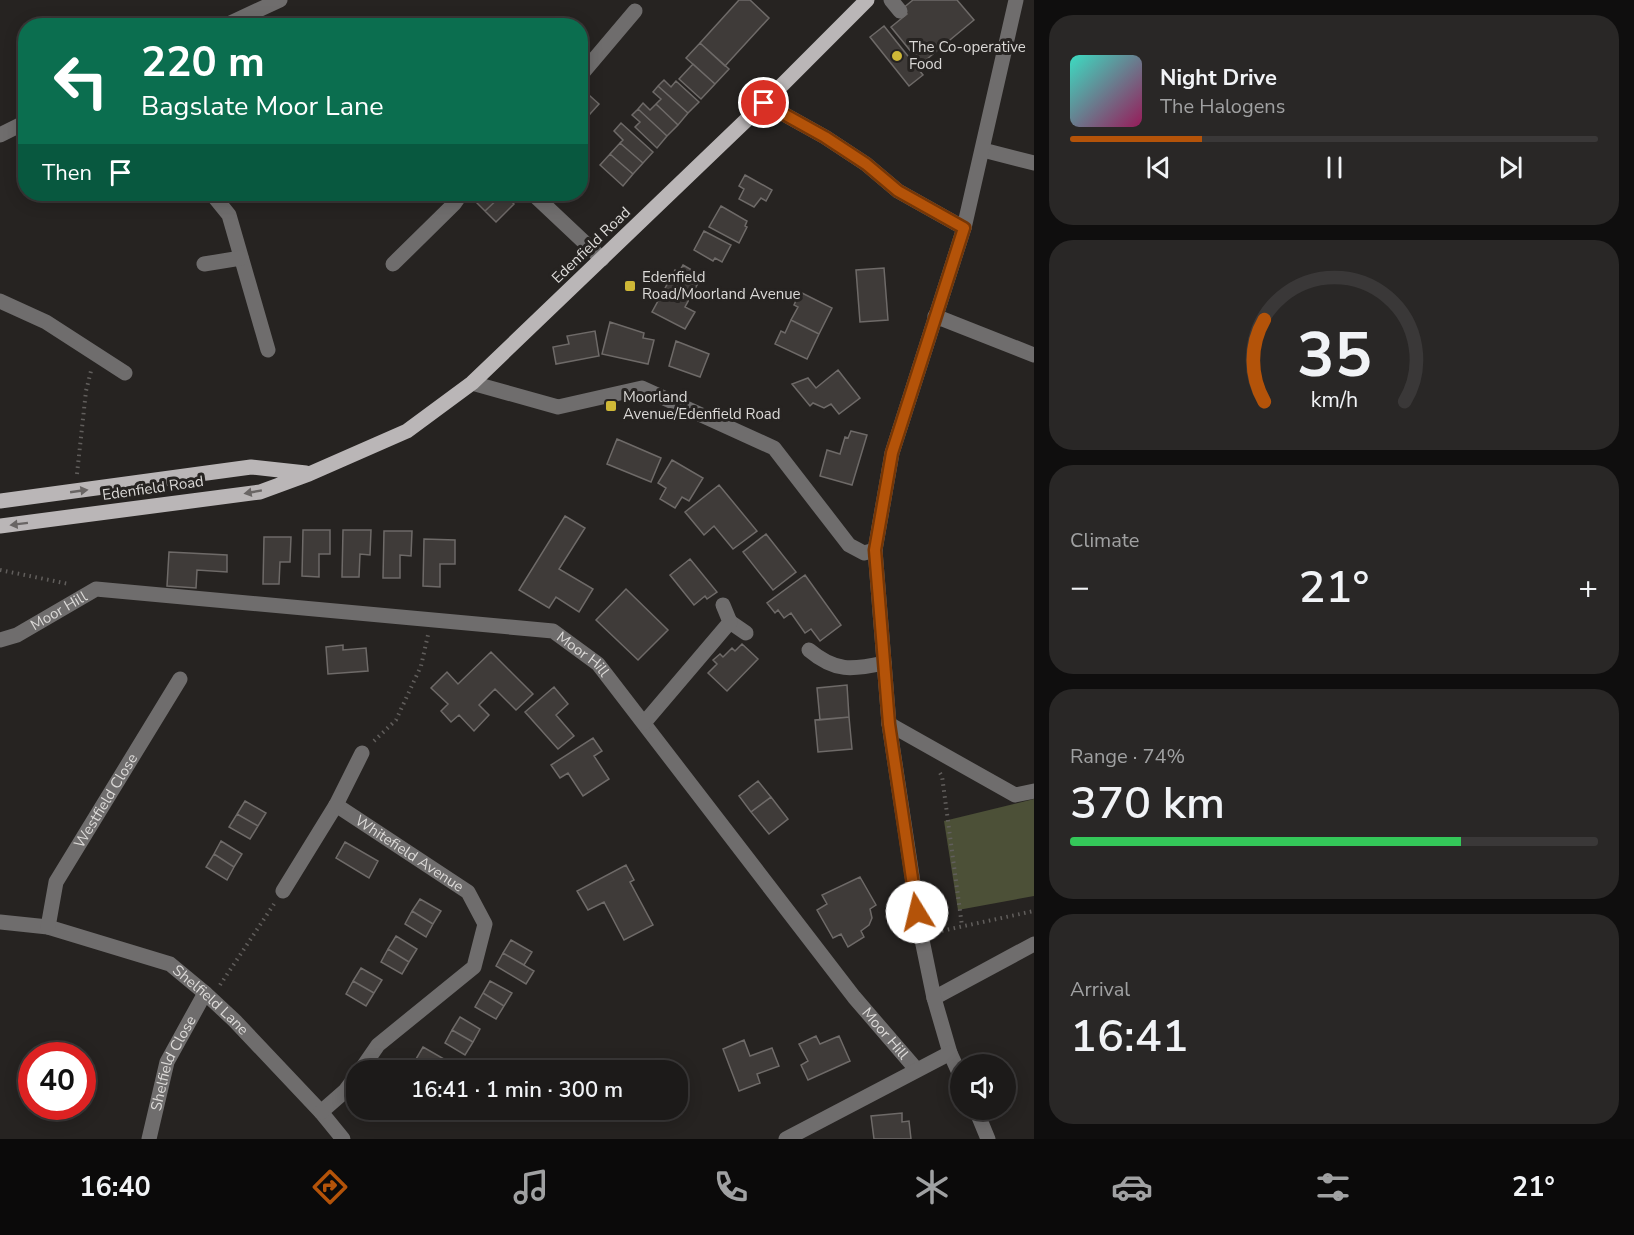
<!DOCTYPE html>
<meta charset="utf-8">
<style>
body{margin:0;font-family:"Nunito Sans",sans-serif;background:#292726;color:#f1f3f6;height:100vh;display:flex;flex-direction:column;font-size:22px;white-space:nowrap}
*{box-sizing:border-box;margin:0}
p{font-size:20px;color:#a0a1a2}
.icon{flex:none;width:33px;height:33px;fill:none;stroke:currentColor;stroke-width:2;stroke-linecap:round;stroke-linejoin:round}
.map{position:relative;flex:1;overflow:hidden}
.sheet{display:flex;flex-direction:column;gap:15px;padding:15px;background:#0f0e0e;width:600px}
.sheet>*{flex:none}
.guide{position:absolute;left:18px;top:18px;width:570px;height:183px;border-radius:24px;box-shadow:0 3px 15px #0003,0 0 0 2px #3a3838;background:#0b6e4f;color:#fff;overflow:hidden}
.controls{position:absolute;left:950px;top:1054px;display:grid;gap:12px}
.controls a{display:grid;place-items:center;width:66px;height:66px;border-radius:50%;background:#1c1a19;box-shadow:0 3px 15px #0003,0 0 0 2px #3a3838;font-size:30px}
.speed{position:absolute;left:18px;top:1042px;display:flex;gap:12px;font-size:30px;font-weight:700;text-align:center}
.speed>*{display:grid;place-content:center;width:78px;height:78px;border-radius:50%;background:#1c1a19;box-shadow:0 3px 15px #0003,0 0 0 2px #3a3838;line-height:1}
.speed .limit{border:9px solid #d22;background:#fff;color:#111}
.pin{position:absolute;display:grid;place-items:center;width:51px;height:51px;color:#fff;margin:-26px;border:3px solid #fff;border-radius:50%;box-shadow:0 2px 6px #0007}
.me{position:absolute;width:66px;margin:-33px;rotate:351deg;stroke-linejoin:round;filter:drop-shadow(0 0 4px #0008)}
.turn{display:flex;align-items:center;gap:21px;height:126px;padding:0 24px;font-size:27px}
.turn .icon{width:78px;height:78px;stroke-width:2.5}
.turn b{display:block;font-size:42px;line-height:51px}
.then{display:flex;align-items:center;height:57px;padding:0 24px;background:#0003;gap:12px;font-size:22px}
.big{font-size:45px;font-weight:600;line-height:1.1}
.sheet .tile{flex:1;display:flex;flex-direction:column;justify-content:center;gap:9px;min-width:0;padding:0 21px;border-radius:24px;background:#292726}
.sheet .dial{align-items:center;gap:0}
.dial svg{height:156px;overflow:visible;fill:none;stroke:#3a3838;stroke-width:7;stroke-linecap:round;text-anchor:middle}
.dial text{fill:#f1f3f6;stroke:none}
.song{display:flex;align-items:center;gap:18px}
.cover{width:72px;height:72px;border-radius:9px;background:linear-gradient(135deg,hsl(170 70% 55%),hsl(330 70% 35%))}
.played{height:6px;border-radius:3px;background:linear-gradient(90deg,#b45309 25%,#3a3838 25%)}
.keys{display:flex;justify-content:space-around;direction:ltr}
.heat{display:flex;justify-content:space-between;align-items:center;font-size:33px;direction:ltr}
.charge{height:9px;border-radius:4px;background:linear-gradient(90deg,#34c759 74%,#3a3838 0)}
.trip{position:absolute;left:346px;top:1060px;width:342px;height:60px;border-radius:24px;background:#1c1a19;box-shadow:0 3px 15px #0003,0 0 0 2px #3a3838;font-weight:600;line-height:60px;text-align:center}
.tabs{display:flex;height:96px;justify-content:space-around;align-items:center;background:#0b0a0a;color:#a0a1a2}
.tabs .icon{width:42px;height:42px}
.tabs .on{color:#b45309}
.tabs b{font-size:27px;color:#f1f3f6}
main{display:flex;flex:1;min-height:0}
.map>svg:first-child{display:block}
</style>
<main>
<div class="map">
<svg width="1034" height="1139" viewBox="0 0 1034 1139">
<rect width="100%" height="100%" fill="#262321"/>
<path fill="#4c5037" d="M1034,799V896L958,910L944,821Z"/>
<path fill="#3f3b39" stroke="#6e6a68" stroke-width="1.5" d="M739,0H750L769,18L725,66L700,43Z
M913,0H957L974,20L921,64L891,27L907,14L902,9Z
M884,26L923,75L909,86L870,37Z
M700,43L729,69L715,84L686,58Z
M693,64L715,84L701,99L679,79Z
M664,80L671,87L676,81L699,102L688,113L658,86Z
M658,86L688,113L678,125L656,104L661,99L653,92Z
M580,87L599,104L590,114L580,106Z
M643,103L650,110L656,104L678,125L667,136L638,109Z
M580,106L590,114L580,124Z
M638,109L667,136L657,148L635,127L640,122L632,115Z
M621,123L653,152L643,163L620,143L623,140L614,131Z
M620,143L643,163L633,174L610,154Z
M610,154L633,174L623,186L600,165Z
M745,175L772,190L766,201L761,198L754,207L739,199L744,189L739,186Z
M467,194H482L475,201Z
M482,194H503L485,211L475,201Z
M503,194L514,204L496,222L485,211Z
M721,206L747,221L745,226L747,227L739,243L709,227Z
M704,231L731,245L722,262L715,258L713,261L694,250Z
M683,265L702,276L685,307L695,312L685,329L652,312L675,270L679,272Z
M884,268L888,320L860,322L856,270Z
M800,292L832,308L819,334L791,320L798,307L794,305Z
M791,320L819,334L807,359L775,344L781,331L785,333Z
M610,322L644,333L643,338L654,340L648,364L602,354Z
M595,331L599,356L556,364L553,347L569,344L567,336Z
M676,341L709,354L700,377L669,366Z
M838,370L860,398L839,414L831,404L824,408L813,403L810,406L792,384L808,378L816,388Z
M851,431L867,435L852,485L820,476L827,450L840,454L845,437L848,438Z
M617,439L661,458L651,482L607,464Z
M672,460L703,478L689,501L682,497L675,508L660,499L666,488L658,483Z
M719,485L757,531L733,549L714,526L704,535L685,512Z
M565,516L585,528L559,569L593,589L579,612L556,597L549,608L519,590Z
M303,530H330V554H319V577L302,576Z
M343,530H371L370,555L360,554L359,577H342Z
M384,531H412L411,556L400,555V578H383Z
M766,534L796,572L773,590L743,552Z
M264,537H291L290,562H280L279,584H263Z
M424,539L455,540V564H440V587L423,586Z
M169,552L227,555V572L197,570L196,588L167,586Z
M690,559L717,592L707,599L705,596L694,605L670,575Z
M805,575L841,625L820,641L811,629L805,633L791,613L784,618L778,610L775,613L767,603Z
M626,589L668,630L638,660L596,620Z
M742,644L758,659L727,691L708,673L717,664L713,660L720,654L723,657L732,648L735,651Z
M343,645V650L366,648L368,671L328,674L326,647Z
M491,652L533,694L516,710L495,689L479,705L489,715L474,731L459,715L451,722L441,711L448,704L431,688L447,672L458,684Z
M847,685L849,717L820,720L817,688Z
M554,687L568,704L556,715L574,736L558,749L525,712Z
M849,717L852,749L818,752L815,720Z
M593,738L602,751L594,756L609,779L583,796L568,773L560,778L551,765Z
M758,781L771,797L751,812L739,796Z
M771,797L788,819L769,834L751,812Z
M245,801L266,813L258,826L237,814Z
M237,814L258,826L250,839L229,827Z
M221,841L242,854L234,867L214,854Z
M345,842L378,861L369,878L336,858Z
M214,854L234,867L227,880L206,867Z
M626,865L634,880L630,882L653,925L624,940L604,902L588,910L577,891Z
M860,877L876,905L870,909L872,918L869,925L861,931L864,937L848,947L841,934L833,938L817,910L827,904L822,895Z
M420,899L441,911L433,924L412,911Z
M412,911L433,924L426,937L405,924Z
M396,936L417,949L409,962L388,949Z
M511,940L532,952L524,965L503,953Z
M388,949L409,962L402,974L381,962Z
M503,953L534,971L526,984L496,966Z
M361,968L382,980L374,993L353,981Z
M353,981L374,993L366,1006L346,994Z
M490,981L512,993L504,1006L483,993Z
M483,993L504,1006L496,1019L475,1007Z
M460,1017L480,1029L473,1042L452,1030Z
M452,1030L473,1042L465,1055L445,1043Z
M816,1036L820,1044L839,1036L850,1061L808,1080L801,1065L808,1061L799,1044Z
M744,1040L750,1056L772,1048L779,1066L757,1074L760,1083L739,1091L723,1049Z
M423,1047L444,1059L437,1071L416,1059Z
M416,1059L435,1071H409Z
M902,1113V1122L909,1121L911,1139H874L871,1116Z"/>
<g fill="none" stroke-linecap="round" stroke-linejoin="round">
<path stroke="#615e5c" stroke-width="4" stroke-dasharray="1.5 4.5" stroke-linecap="butt" d="M77,474L86,391L91,371
M0,570L69,584
M374,741L396,720L421,666L428,635
M940,773L942,776L962,926
M936,932L1034,911
M220,985L274,904"/>
<g stroke="#6f6d6d" stroke-width="15">
<path d="M891,0L900,11"/>
<path d="M224,26L280,0"/>
<path d="M580,76L635,11"/>
<path d="M764,103L825,137L866,164L898,191L964,228"/>
<path d="M0,135L26,122"/>
<path d="M983,150L1034,163"/>
<path d="M212,194L229,215L268,350"/>
<path d="M533,194L602,259"/>
<path d="M204,264L241,258"/>
<path d="M393,264L454,204L461,194"/>
<path d="M0,301L46,322L125,373"/>
<path d="M935,316L1034,355"/>
<path d="M472,383L558,407L642,388L774,448L849,545L864,553L875,550"/>
<path d="M730,622L746,633"/>
<path id="s1" d="M0,640L17,635L96,589L553,631L598,664L854,997L916,1069"/>
<path d="M809,650C835,672 852,670 884,663"/>
<path d="M644,723L730,622L723,605"/>
<path d="M889,724L1015,795L1034,791"/>
<path id="s2" d="M336,805L468,892L485,924L474,967L378,1045L360,1071"/>
<path d="M283,891L336,805L362,753"/>
<path id="s3" d="M0,922L48,927L170,964L205,993L235,1021L321,1112L343,1139"/>
<path id="s4" d="M48,927L56,882L180,679"/>
<path d="M934,998L1034,944"/>
<path d="M960,1075L950,1053L934,998L921,935L889,724L875,550L892,453L964,228L1016,0"/>
<path d="M976,1110L988,1139"/>
<path d="M321,1112L345,1091L357,1075"/>
<path id="s5" d="M149,1139L167,1062L205,993"/>
<path d="M786,1139L950,1053"/>
</g>
<path stroke="#bab6b7" stroke-width="15" d="M0,501L251,467L306,473
M0,526L260,492L309,474L407,431L472,383L764,103L867,0"/>
</g>
<defs><path id="oneway-solid" d="M-6-.8H1V-3.2L6.5 0L1 3.2V.8H-6Z" transform="scale(1.5)"/></defs>
<g fill="#696564">
<use href="#oneway-solid" transform="translate(79 491) rotate(-8)"/>
<use href="#oneway-solid" transform="translate(253 492) rotate(170)"/>
<use href="#oneway-solid" transform="translate(19 524) rotate(173)"/>
</g>
<g fill="none" stroke-linecap="round" stroke-linejoin="round">
<g stroke="#753606" stroke-width="15">
<path id="route" d="M764,103L825,137L866,164L898,191L964,228L892,453L875,550L889,724L917,912"/>
</g>
<use href="#route" stroke="#b45309" stroke-width="10"/>
</g>
<g fill="#cfb837" stroke="#262321" stroke-width="2">
<circle cx="897" cy="56" r="6"/>
<rect x="624" y="280" width="12" height="12" rx="3"/>
<rect x="605" y="400" width="12" height="12" rx="3"/>
</g>
<g text-anchor="middle" dominant-baseline="central" stroke-width="6" stroke-linejoin="round" paint-order="stroke">
<g font-size="15" fill="#dcdad8" stroke="#262321" text-anchor="start">
<text x="909" y="47">The Co-operative<tspan x="909" dy="17">Food</tspan></text>
<text x="642" y="277">Edenfield<tspan x="642" dy="17">Road/Moorland Avenue</tspan></text>
<text x="623" y="397">Moorland<tspan x="623" dy="17">Avenue/Edenfield Road</tspan></text>
</g>
<g font-size="15" fill="#dcdad8" stroke="#262321">
<text transform="translate(591 245) rotate(-44)">Edenfield Road</text>
<text transform="translate(153 488) rotate(-8)">Edenfield Road</text>
<text stroke="none"><textPath href="#s1" startOffset="66">Moor Hill</textPath></text>
<text stroke="none"><textPath href="#s1" startOffset="606">Moor Hill</textPath></text>
<text stroke="none"><textPath href="#s4" startOffset="141">Westfield Close</textPath></text>
<text stroke="none"><textPath href="#s2" startOffset="88">Whitefield Avenue</textPath></text>
<text stroke="none"><textPath href="#s3" startOffset="230">Shelfield Lane</textPath></text>
<text stroke="none"><textPath href="#s1" startOffset="1092">Moor Hill</textPath></text>
<text stroke="none"><textPath href="#s5" startOffset="80">Shelfield Close</textPath></text>
</g>
</g>
</svg>
<div class="controls">
<a><svg class="icon" aria-label="sound" viewBox="0 0 24 24"><path d="M4 9h4l5-4v14l-5-4H4zM17 9q2 3 0 6"/></svg></a>
</div>
<div class="speed"><div class="limit">40</div></div>
<div class="pin" style="left:764px;top:103px;background:#d93025"><svg class="icon" aria-label="arrive" viewBox="0 0 24 24"><path d="M6 21V4h12l-3 4 3 4H6"/></svg></div>
<svg class="me" style="left:917px;top:912px" viewBox="-20 -20 40 40"><circle r="19" fill="#fff"/><path d="M0-13L10 11 0 6-10 11z" fill="#b45309"/></svg>
<div class="trip">16:41 · 1 min · 300 m</div>
<div class="guide">
<div class="turn"><svg class="icon" aria-label="left" viewBox="0 0 24 24"><path d="M17 20v-9H6M10 6l-5 5 5 5"/></svg><div><b>220 m</b>Bagslate Moor Lane</div></div>
<div class="then">Then<svg class="icon" aria-label="arrive" viewBox="0 0 24 24"><path d="M6 21V4h12l-3 4 3 4H6"/></svg></div>
</div>
</div>
<section class="sheet">
<div class="tile">
<div class="song"><i class="cover"></i><div><b>Night Drive</b><p>The Halogens</p></div></div>
<div class="played"></div>
<div class="keys"><svg class="icon" aria-label="previous" viewBox="0 0 24 24"><path d="M18 5L8 12l10 7zM5 5v14"/></svg><svg class="icon" aria-label="pause" viewBox="0 0 24 24"><path d="M8 5v14M16 5v14"/></svg><svg class="icon" aria-label="next" viewBox="0 0 24 24"><path d="M6 5l10 7-10 7zM19 5v14"/></svg></div>
</div>
<div class="tile dial"><svg viewBox="0 0 100 80">
<path d="M14 69A42 42 0 1 1 86 69"/>
<path d="M14 69A42 42 0 0 1 14 27" stroke="#b45309"/>
<text x="50" y="56" font-size="32" font-weight="700">35</text>
<text x="50" y="72" font-size="11">km/h</text>
</svg></div>
<div class="tile"><p>Climate</p>
<div class="heat"><a>−</a><b class="big">21°</b><a>+</a></div>
</div>
<div class="tile"><p>Range · 74%</p><b class="big">370 km</b><div class="charge"></div></div>
<div class="tile"><p>Arrival</p><b class="big">16:41</b></div>
</section>
</main>
<nav class="tabs">
<b>16:40</b>
<svg class="icon on" aria-label="directions" viewBox="0 0 24 24"><path d="M12 3l9 9-9 9-9-9zM9 14v-3h6M13 9l2 2-2 2"/></svg>
<svg class="icon" aria-label="music" viewBox="0 0 24 24"><path d="M9 18V5l10-2v13"/><circle cx="6" cy="18" r="3"/><circle cx="16" cy="16" r="3"/></svg>
<svg class="icon" aria-label="phone" viewBox="0 0 24 24"><path d="M5 4h4l2 5-3 2q2 4 5 5l2-3 5 2v4C11 20 4 13 5 4z"/></svg>
<svg class="icon" aria-label="climate" viewBox="0 0 24 24"><path d="M12 3v18M4 7l16 10M4 17L20 7"/></svg>
<svg class="icon" aria-label="car" viewBox="0 0 24 24"><path d="M5 17H2v-5l4-1 3-4h7l3 4 3 1v5h-3M9 17h6M6 11h13"/><circle cx="7" cy="17" r="2"/><circle cx="17" cy="17" r="2"/></svg>
<svg class="icon" aria-label="filters" viewBox="0 0 24 24"><path d="M4 7h16M4 17h16"/><circle cx="9" cy="7" r="2"/><circle cx="15" cy="17" r="2"/></svg>
<b>21°</b>
</nav>
